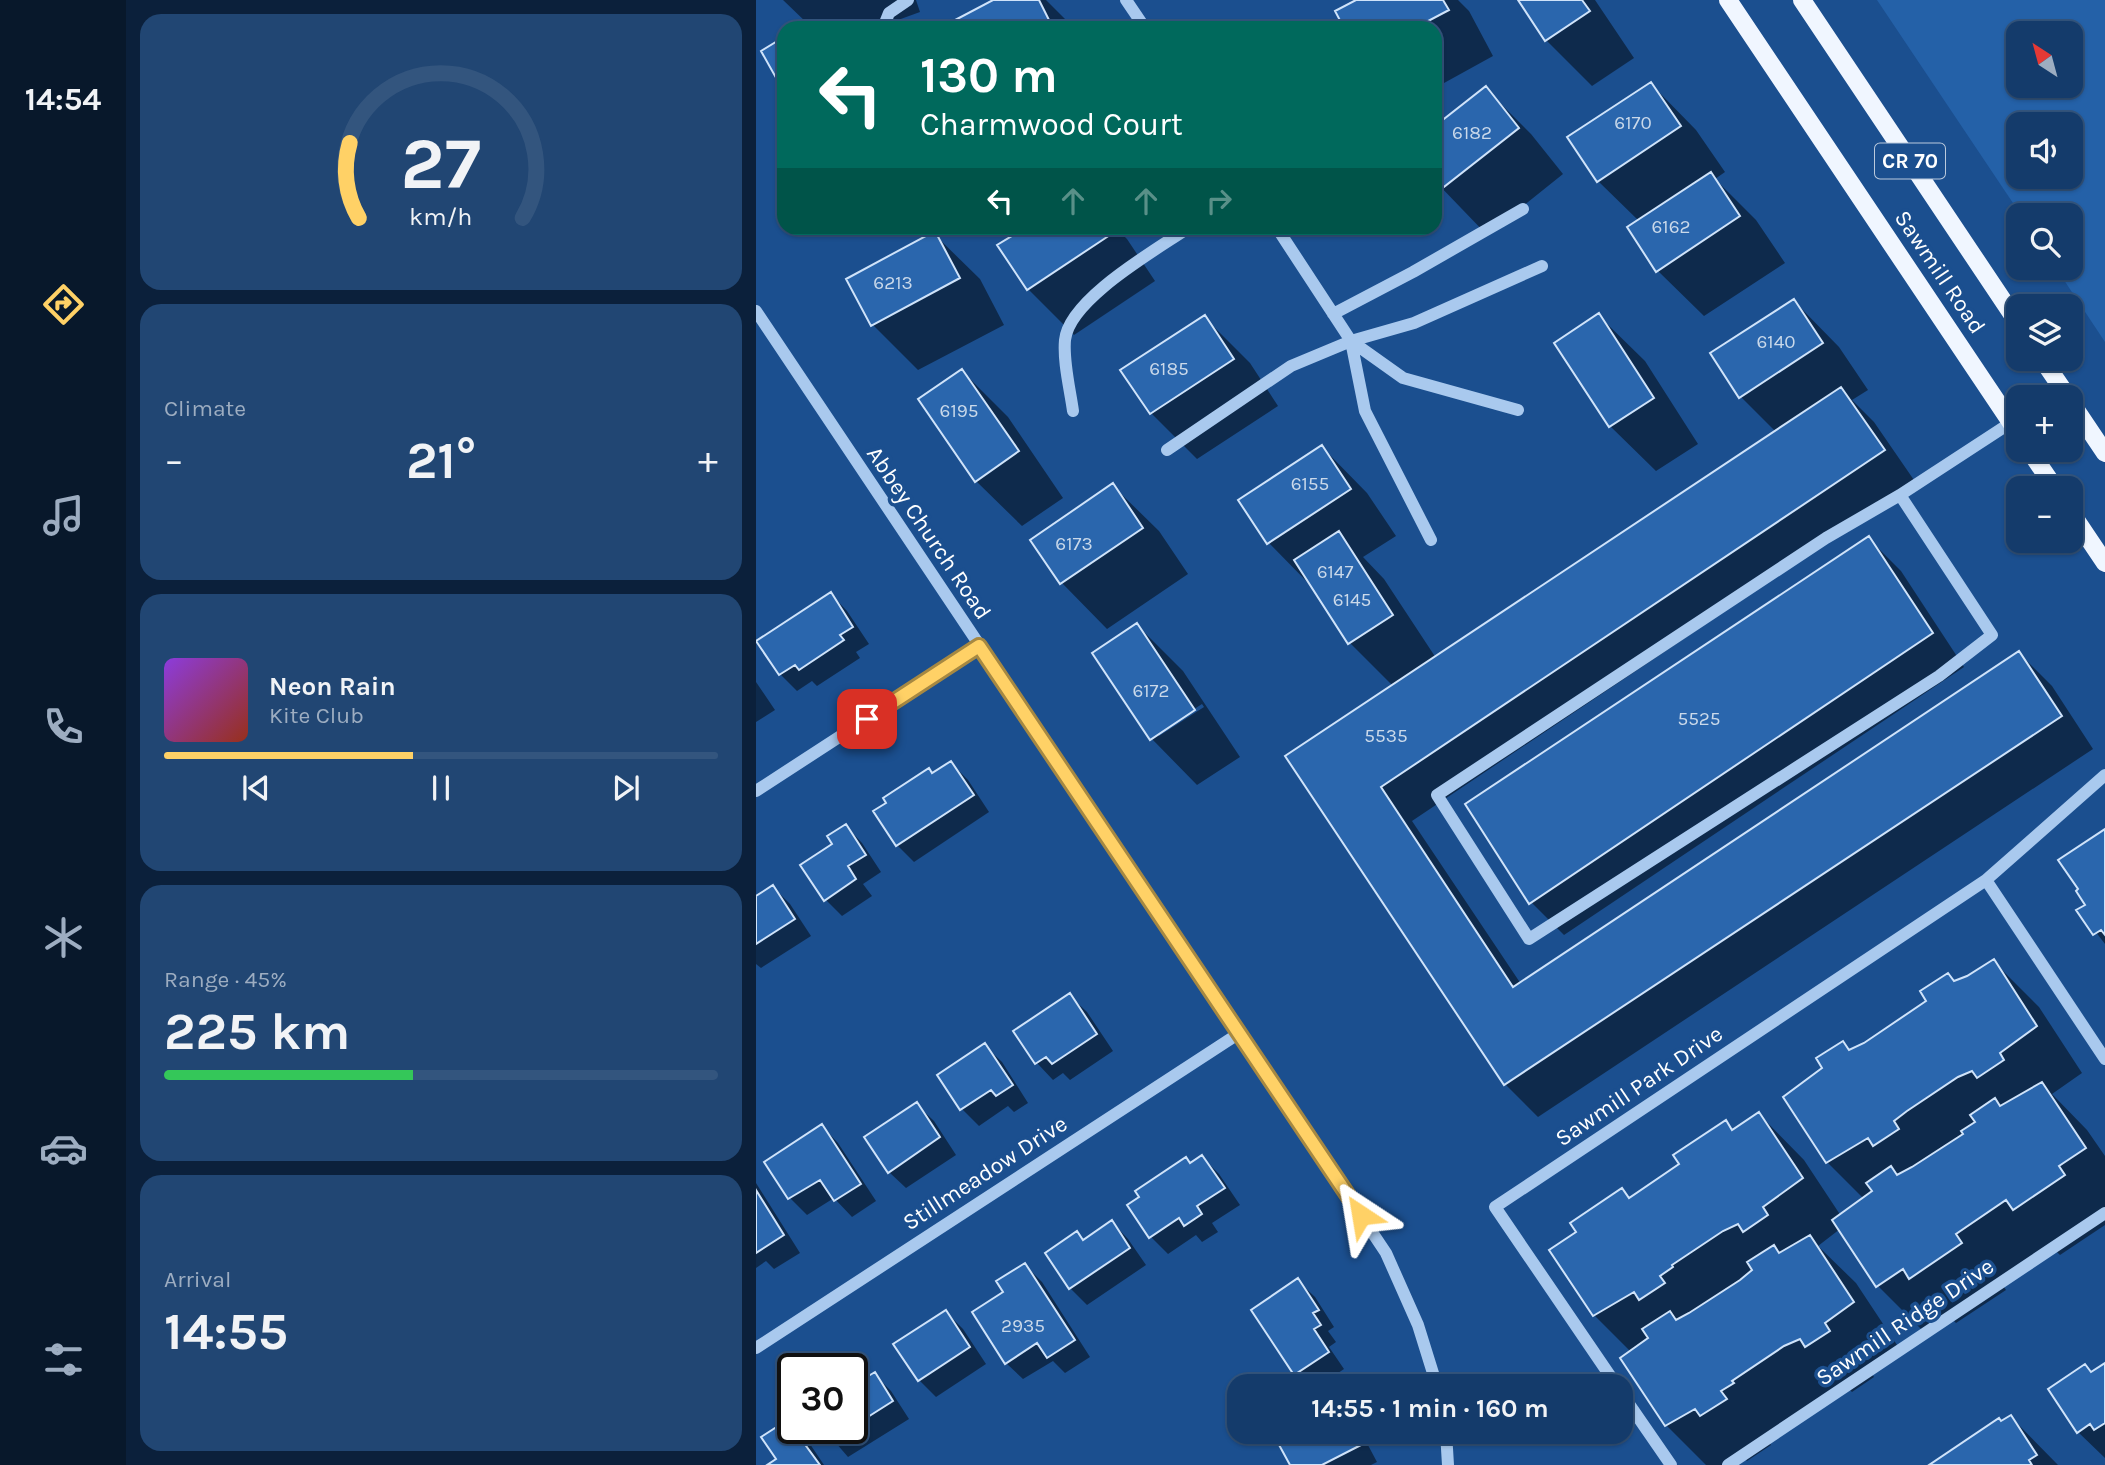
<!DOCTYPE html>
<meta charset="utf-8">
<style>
body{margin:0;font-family:Karla,sans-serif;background:#214673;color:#f1f3f6;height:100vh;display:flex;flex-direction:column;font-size:26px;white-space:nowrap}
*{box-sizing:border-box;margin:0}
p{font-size:23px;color:#9dadc1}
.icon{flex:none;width:38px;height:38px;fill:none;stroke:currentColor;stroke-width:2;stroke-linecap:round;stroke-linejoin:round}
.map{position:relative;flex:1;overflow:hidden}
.panel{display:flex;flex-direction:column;gap:14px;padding:14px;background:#0b203b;width:630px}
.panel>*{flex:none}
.hud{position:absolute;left:21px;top:21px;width:665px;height:214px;border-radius:21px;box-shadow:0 2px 5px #0004,0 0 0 2px #33557e;background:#00695c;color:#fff;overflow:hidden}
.needle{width:46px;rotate:324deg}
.controls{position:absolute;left:1250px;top:21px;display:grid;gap:14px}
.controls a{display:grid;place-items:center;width:77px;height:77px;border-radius:14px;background:#143b6b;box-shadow:0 2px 5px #0004,0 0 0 2px #33557e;font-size:35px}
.speed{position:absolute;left:21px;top:1353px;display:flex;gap:14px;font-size:35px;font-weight:700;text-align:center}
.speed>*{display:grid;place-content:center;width:91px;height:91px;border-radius:50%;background:#143b6b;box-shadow:0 2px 5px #0004,0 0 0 2px #33557e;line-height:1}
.speed .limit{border:4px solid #111;border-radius:10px;background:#fff;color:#111}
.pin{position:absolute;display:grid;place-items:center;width:60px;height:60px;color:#fff;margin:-30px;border-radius:14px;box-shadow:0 4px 10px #0006}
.me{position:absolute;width:77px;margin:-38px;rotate:327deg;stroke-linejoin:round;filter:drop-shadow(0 0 5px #0008)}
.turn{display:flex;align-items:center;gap:24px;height:147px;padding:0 28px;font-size:32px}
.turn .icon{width:91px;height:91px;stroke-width:2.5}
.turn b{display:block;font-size:49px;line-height:60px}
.lanes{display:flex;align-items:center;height:66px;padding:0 28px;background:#0003;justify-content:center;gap:35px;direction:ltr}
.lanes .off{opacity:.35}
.big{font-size:52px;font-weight:700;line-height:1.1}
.panel .tile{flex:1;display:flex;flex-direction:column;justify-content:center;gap:10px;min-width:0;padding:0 24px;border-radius:21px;background:#214673}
.panel .dial{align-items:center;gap:0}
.dial svg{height:182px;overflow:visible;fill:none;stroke:#33557e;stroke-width:7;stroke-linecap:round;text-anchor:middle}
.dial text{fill:#f1f3f6;stroke:none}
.song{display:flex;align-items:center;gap:21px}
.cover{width:84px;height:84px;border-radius:10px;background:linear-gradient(135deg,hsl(270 70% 55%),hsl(10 70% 35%))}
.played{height:7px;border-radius:4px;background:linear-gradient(90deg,#ffd166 45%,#33557e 45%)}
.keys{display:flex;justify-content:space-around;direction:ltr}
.heat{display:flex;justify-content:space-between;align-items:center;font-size:38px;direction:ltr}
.charge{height:10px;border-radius:5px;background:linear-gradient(90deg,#34c759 45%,#33557e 0)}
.trip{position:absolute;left:471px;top:1374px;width:406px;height:70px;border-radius:21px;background:#143b6b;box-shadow:0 2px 5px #0004,0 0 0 2px #33557e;font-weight:700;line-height:70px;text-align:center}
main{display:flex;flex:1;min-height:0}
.tabs{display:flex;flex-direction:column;width:126px;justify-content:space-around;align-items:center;background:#08182b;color:#9dadc1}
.tabs .icon{width:49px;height:49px}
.tabs .active{color:#ffd166}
.tabs b{font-size:32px;color:#f1f3f6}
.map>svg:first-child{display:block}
</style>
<main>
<nav class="tabs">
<b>14:54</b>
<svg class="icon active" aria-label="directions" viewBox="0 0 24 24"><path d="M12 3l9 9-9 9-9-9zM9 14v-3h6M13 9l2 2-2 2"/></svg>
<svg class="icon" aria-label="music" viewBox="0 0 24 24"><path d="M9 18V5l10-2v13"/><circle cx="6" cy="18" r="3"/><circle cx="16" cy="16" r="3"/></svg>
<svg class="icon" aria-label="phone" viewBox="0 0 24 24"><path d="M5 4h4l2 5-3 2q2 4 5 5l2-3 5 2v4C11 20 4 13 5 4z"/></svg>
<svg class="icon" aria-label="climate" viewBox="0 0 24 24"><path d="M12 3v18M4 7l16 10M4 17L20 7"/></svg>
<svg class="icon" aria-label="car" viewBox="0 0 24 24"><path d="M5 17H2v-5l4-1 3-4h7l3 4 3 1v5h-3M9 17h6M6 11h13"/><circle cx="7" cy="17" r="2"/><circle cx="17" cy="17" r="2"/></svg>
<svg class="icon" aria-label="filters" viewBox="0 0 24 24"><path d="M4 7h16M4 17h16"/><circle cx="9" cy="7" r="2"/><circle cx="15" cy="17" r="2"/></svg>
</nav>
<section class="panel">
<div class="tile dial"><svg viewBox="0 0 100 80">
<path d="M14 69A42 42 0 1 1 86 69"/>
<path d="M14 69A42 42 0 0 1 10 36" stroke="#ffd166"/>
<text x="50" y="56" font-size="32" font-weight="700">27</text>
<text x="50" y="72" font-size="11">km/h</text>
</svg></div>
<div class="tile"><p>Climate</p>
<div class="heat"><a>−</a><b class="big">21°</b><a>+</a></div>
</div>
<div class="tile">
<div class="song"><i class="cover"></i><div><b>Neon Rain</b><p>Kite Club</p></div></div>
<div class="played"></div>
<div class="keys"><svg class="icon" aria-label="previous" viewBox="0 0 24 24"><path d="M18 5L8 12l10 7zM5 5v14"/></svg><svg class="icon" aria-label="pause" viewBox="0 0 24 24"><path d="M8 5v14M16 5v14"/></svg><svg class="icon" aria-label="next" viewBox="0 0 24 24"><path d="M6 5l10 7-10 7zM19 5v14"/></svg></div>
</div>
<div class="tile"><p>Range · 45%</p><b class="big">225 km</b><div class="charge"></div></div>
<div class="tile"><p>Arrival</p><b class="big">14:55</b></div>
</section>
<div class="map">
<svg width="1349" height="1465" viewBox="0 0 1349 1465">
<rect width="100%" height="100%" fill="#1b4f8f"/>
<path fill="#2461a8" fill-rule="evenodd" d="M1121,0H1349V342L1300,268H1314V215H1265ZM1262,33H1314V86H1262ZM1314,124V177H1262V124Z"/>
<path fill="#0007" fill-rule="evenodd" d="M27,0H160L164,12L120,28H48L53,25Z
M241,0H290L318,28H186Z
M603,0H702L713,11L737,56L679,88V28H590Z
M764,0H839L878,58L836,86L790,40Z
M895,84L940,130L969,172L959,179L1000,220L1029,263L948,316L902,271L883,221L842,181Z
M729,88L775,134L807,174L731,235L679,181V129Z
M272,228H360L371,239L399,281L318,335L272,289L244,246Z
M178,234L224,279L248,325L162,370L117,325Z
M1038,301L1083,347L1112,390L1096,400L1118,422L1160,483L656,821L765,984L1263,653L1296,686L1337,749L782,1117L749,1084L531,757L637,686L594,643L559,590L513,543L485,500L566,447L611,493L640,536L607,557L628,579L680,658L1020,432L985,397Z
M843,316L889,361L942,444L900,471L854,426Z
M448,317L494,363L522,406L441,459L395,413Z
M206,371L252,417L307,498L266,526L220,481Z
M357,486L403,531L432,574L351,629L306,583L277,541Z
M1113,539L1145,571L1208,667L808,935L775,902Z
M75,594L91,611L113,644L100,652L104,658L61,686L56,681L41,691L24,674Z
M381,625L427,671L484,757L441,785L396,739L339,653ZM446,704L448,707L403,736V732Z
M0,682L19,710L0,722Z
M195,763L212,780L233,812L158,862L141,845L177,775Z
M90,826L106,843L125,872L107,884L116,896L86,916L69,899L79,844Z
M1349,831V944L1323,910L1331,905L1305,860Z
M17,887L34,904L55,936L5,968L0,964V898Z
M1237,961L1283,1007L1326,1073L1296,1094L1331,1130L1349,1156V1225L1304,1255L1295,1246L1244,1281L1250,1290L1200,1323L1192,1315L1167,1331L1121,1285L1084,1229L1062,1246L1100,1283L1143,1348L1113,1369L1118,1377L1096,1392L1089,1385L1010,1437L1015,1445L991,1461L985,1454L966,1465H950L910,1425L875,1352L838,1315L822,1232L866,1190L875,1199L925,1165L970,1122L978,1131L1003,1114L1048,1160L1085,1216L1108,1199L1071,1162L1069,1069L1087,1043L1095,1051L1109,1045L1199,983Z
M314,996L331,1012L357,1051L314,1080L307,1073L297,1080L281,1063L260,1032Z
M229,1046L246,1062L272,1103L258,1112L252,1106L223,1126L206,1109L184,1075Z
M161,1105L178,1121L200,1155L150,1188L133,1172Z
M66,1126L82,1143L120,1201L96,1217L78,1198L51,1215L34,1198L10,1162Z
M446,1157L463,1174L484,1205L456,1223L462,1232L446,1242L440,1235L412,1254L395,1237L374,1205Z
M0,1183L44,1253L18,1269L10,1261L0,1268Z
M356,1222L372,1239L390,1265L331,1305L314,1288L321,1233L329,1241Z
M269,1265L286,1282L334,1357L309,1373L297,1361L267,1379L250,1363L249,1292Z
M542,1281L559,1297L578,1327L572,1331L580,1342L573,1347L588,1369L563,1386H551L539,1374Z
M190,1312L207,1329L230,1364L180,1397L163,1380Z
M1349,1365V1458L1322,1432L1336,1373Z
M118,1374L135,1391L153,1419L92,1457L67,1428H96V1388Z
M1255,1417L1302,1465H1176L1246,1423Z
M33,1421L37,1428L50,1438L68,1465H15L22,1460Z
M518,1432H605L621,1462L615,1465H536Z"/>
<path fill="#2a66ad" stroke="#cfe3fa" stroke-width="2" d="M237,0H283L297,28H184Z
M600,0H687L693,10L659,28H588L579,11Z
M762,0H826L834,11L789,41Z
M28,37V92L5,51Z
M895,82L925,126L841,182L811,137Z
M730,86L763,128L684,190L679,184V126Z
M955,172L984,216L900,272L871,227Z
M269,228H350L354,235L271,290L241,245Z
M179,231L204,278L115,326L90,279Z
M1038,299L1067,343L983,398L954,353Z
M843,313L898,398L853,427L798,343Z
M449,315L478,359L394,414L364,370Z
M206,369L263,451L219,482L162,399Z
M1085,387L1129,450L625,787L757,987L1263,651L1306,716L748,1085L529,756Z
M566,445L595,489L511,544L482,500Z
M357,483L387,528L304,584L274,540Z
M583,531L637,615L592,644L538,560Z
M1113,536L1177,633L773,904L709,804Z
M75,592L97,627L84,635L88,640L43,670L39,665L23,675L0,641Z
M381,623L439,710L394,740L336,653Z
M195,761L218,795L140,846L117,811L130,803L127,798L173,768L176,773Z
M90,824L110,855L92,866L100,879L68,901L44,865L76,844L71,836Z
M1349,829V935L1345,930L1337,935L1320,910L1329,905L1320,891L1322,889L1302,860Z
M17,885L39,919L0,944V896Z
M1238,959L1281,1026L1244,1053L1248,1060L1221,1078L1216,1071L1202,1077L1151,1111L1138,1121L1143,1129L1117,1146L1112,1138L1070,1163L1027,1097L1066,1068L1060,1058L1087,1041L1093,1050L1108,1043L1170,1001L1164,991L1192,973L1198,981L1211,976Z
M314,993L341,1034L296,1064L290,1057L279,1064L257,1031Z
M229,1043L257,1085L240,1096L235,1090L204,1110L181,1075Z
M1286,1082L1330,1148L1303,1166L1309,1175L1257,1210L1250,1200L1200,1234L1206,1243L1153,1279L1147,1269L1120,1287L1076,1220L1116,1191L1110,1183L1135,1166L1141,1175L1156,1167L1207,1134L1205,1131L1219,1122L1214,1115L1239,1098L1244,1106Z
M161,1102L184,1137L132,1173L108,1137Z
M1003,1112L1047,1178L1007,1207L1012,1215L987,1232L982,1224L967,1231L916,1265L917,1267L904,1276L909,1283L883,1300L878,1292L837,1316L793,1250L820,1232L814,1223L866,1188L873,1198L923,1164L917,1155L970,1120L976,1130Z
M66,1124L105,1184L78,1201L64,1180L32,1199L8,1162Z
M446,1155L469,1188L441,1206L446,1214L428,1226L423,1218L393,1238L371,1205L383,1197L379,1191L430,1157L434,1163Z
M0,1190L28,1235L0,1253Z
M356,1220L374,1248L313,1289L289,1253L321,1231L327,1240Z
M1054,1235L1098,1302L1069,1323L1074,1331L1049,1347L1044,1339L1028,1346L976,1381L978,1383L965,1391L971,1399L944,1416L939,1409L909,1426L864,1358L892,1338L886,1329L914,1311L920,1320L933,1313L984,1280L996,1270L991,1262L1018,1245L1023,1253Z
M269,1263L319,1340L291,1358L281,1343L249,1364L216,1312L247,1292L240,1281Z
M542,1278L563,1310L557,1313L565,1325L558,1329L573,1352L538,1375L495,1310Z
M190,1310L214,1347L162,1381L137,1344Z
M1349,1363V1423L1338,1430L1334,1424L1321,1433L1292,1389L1329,1364L1335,1372Z
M119,1372L137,1401L96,1427V1386Z
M1255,1415L1281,1455L1273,1460L1276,1465H1173L1243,1418L1245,1421Z
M33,1419L37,1428L64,1465H11L20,1459L5,1437Z
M65,1428H95L74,1441Z
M516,1432H598L605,1445L566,1465H534Z"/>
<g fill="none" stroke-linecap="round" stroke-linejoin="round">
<path stroke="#a9c9ee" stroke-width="12" d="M370,0L389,28
M127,28L133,13L152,0
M521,228L595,341L647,378L762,410
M0,311L630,1253L662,1325L681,1386
M577,314L657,272L767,209
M595,341L609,411L675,540
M317,411C314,389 307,362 309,340C313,299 400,250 432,228
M411,450L535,366L595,341L658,323L786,266
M1144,495L1236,635L1183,676L773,939L681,795L1070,538L1144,495L1262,418
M0,791L223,646
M1230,880L1349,1059
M0,1348L482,1034
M861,1386L739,1207L1230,880L1349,775
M864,1391L915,1465
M690,1432L692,1465
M972,1465L1349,1213"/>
<path stroke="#f0f6ff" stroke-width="18" d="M972,0L1262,433
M1046,0L1262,323
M1286,359L1312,397
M1314,401L1349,453
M1273,450L1299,488
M1314,511L1349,563"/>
</g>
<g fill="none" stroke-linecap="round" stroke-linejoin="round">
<g stroke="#a68842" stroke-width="18">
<path id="route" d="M111,719L223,646L605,1215"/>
</g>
<use href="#route" stroke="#ffd166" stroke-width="12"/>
</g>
<g text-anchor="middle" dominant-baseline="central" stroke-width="7" stroke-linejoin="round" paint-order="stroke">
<g font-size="19" fill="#cad9ea">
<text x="877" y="123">6170</text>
<text x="716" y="133">6182</text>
<text x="915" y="227">6162</text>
<text x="137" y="283">6213</text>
<text x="1020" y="342">6140</text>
<text x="413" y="369">6185</text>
<text x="203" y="411">6195</text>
<text x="554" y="484">6155</text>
<text x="318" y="544">6173</text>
<text x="579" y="572">6147</text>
<text x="596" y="600">6145</text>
<text x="395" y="691">6172</text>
<text x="943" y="719">5525</text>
<text x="630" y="736">5535</text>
<text x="267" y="1326">2935</text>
</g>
<rect fill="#1b4f8f" stroke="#bbcadd" stroke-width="2" x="1119" y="143.5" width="70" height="35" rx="5"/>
<g font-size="21" font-weight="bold" fill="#fff">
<text x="1154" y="161">CR 70</text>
</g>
<g font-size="23" fill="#fff" stroke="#1b4f8f">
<text transform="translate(1184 272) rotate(56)">Sawmill Road</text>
<text transform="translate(173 533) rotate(56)">Abbey Church Road</text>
<text transform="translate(883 1086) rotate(-34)">Sawmill Park Drive</text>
<text transform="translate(229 1173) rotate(-33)">Stillmeadow Drive</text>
<text transform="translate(1149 1322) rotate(-34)">Sawmill Ridge Drive</text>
</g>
</g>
</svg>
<div class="controls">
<a><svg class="needle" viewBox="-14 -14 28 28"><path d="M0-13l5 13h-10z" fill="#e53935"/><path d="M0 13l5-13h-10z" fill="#9dadc1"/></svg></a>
<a><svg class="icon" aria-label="sound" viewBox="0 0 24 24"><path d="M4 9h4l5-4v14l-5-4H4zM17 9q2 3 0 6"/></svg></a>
<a><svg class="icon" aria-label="search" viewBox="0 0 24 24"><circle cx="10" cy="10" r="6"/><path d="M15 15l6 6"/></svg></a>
<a><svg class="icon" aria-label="layers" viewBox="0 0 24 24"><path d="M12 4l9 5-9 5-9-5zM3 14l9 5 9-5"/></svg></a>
<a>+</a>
<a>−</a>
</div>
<div class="speed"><div class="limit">30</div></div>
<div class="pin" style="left:111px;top:719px;background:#d93025"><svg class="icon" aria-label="arrive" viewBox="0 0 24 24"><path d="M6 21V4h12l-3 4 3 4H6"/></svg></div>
<svg class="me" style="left:605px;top:1215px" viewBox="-20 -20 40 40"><path d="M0-17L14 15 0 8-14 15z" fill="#ffd166" stroke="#fff" stroke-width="4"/></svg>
<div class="trip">14:55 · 1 min · 160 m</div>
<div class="hud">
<div class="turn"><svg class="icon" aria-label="left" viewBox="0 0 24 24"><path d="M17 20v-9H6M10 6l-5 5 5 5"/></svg><div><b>130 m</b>Charmwood Court</div></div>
<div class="lanes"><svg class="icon" aria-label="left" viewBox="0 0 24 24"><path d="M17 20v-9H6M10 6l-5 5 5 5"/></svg><svg class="icon off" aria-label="ahead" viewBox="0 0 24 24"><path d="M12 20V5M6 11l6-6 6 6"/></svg><svg class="icon off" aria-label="ahead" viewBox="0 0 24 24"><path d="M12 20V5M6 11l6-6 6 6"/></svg><svg class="icon off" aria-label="right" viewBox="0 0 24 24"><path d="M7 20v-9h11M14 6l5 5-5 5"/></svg></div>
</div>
</div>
</main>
